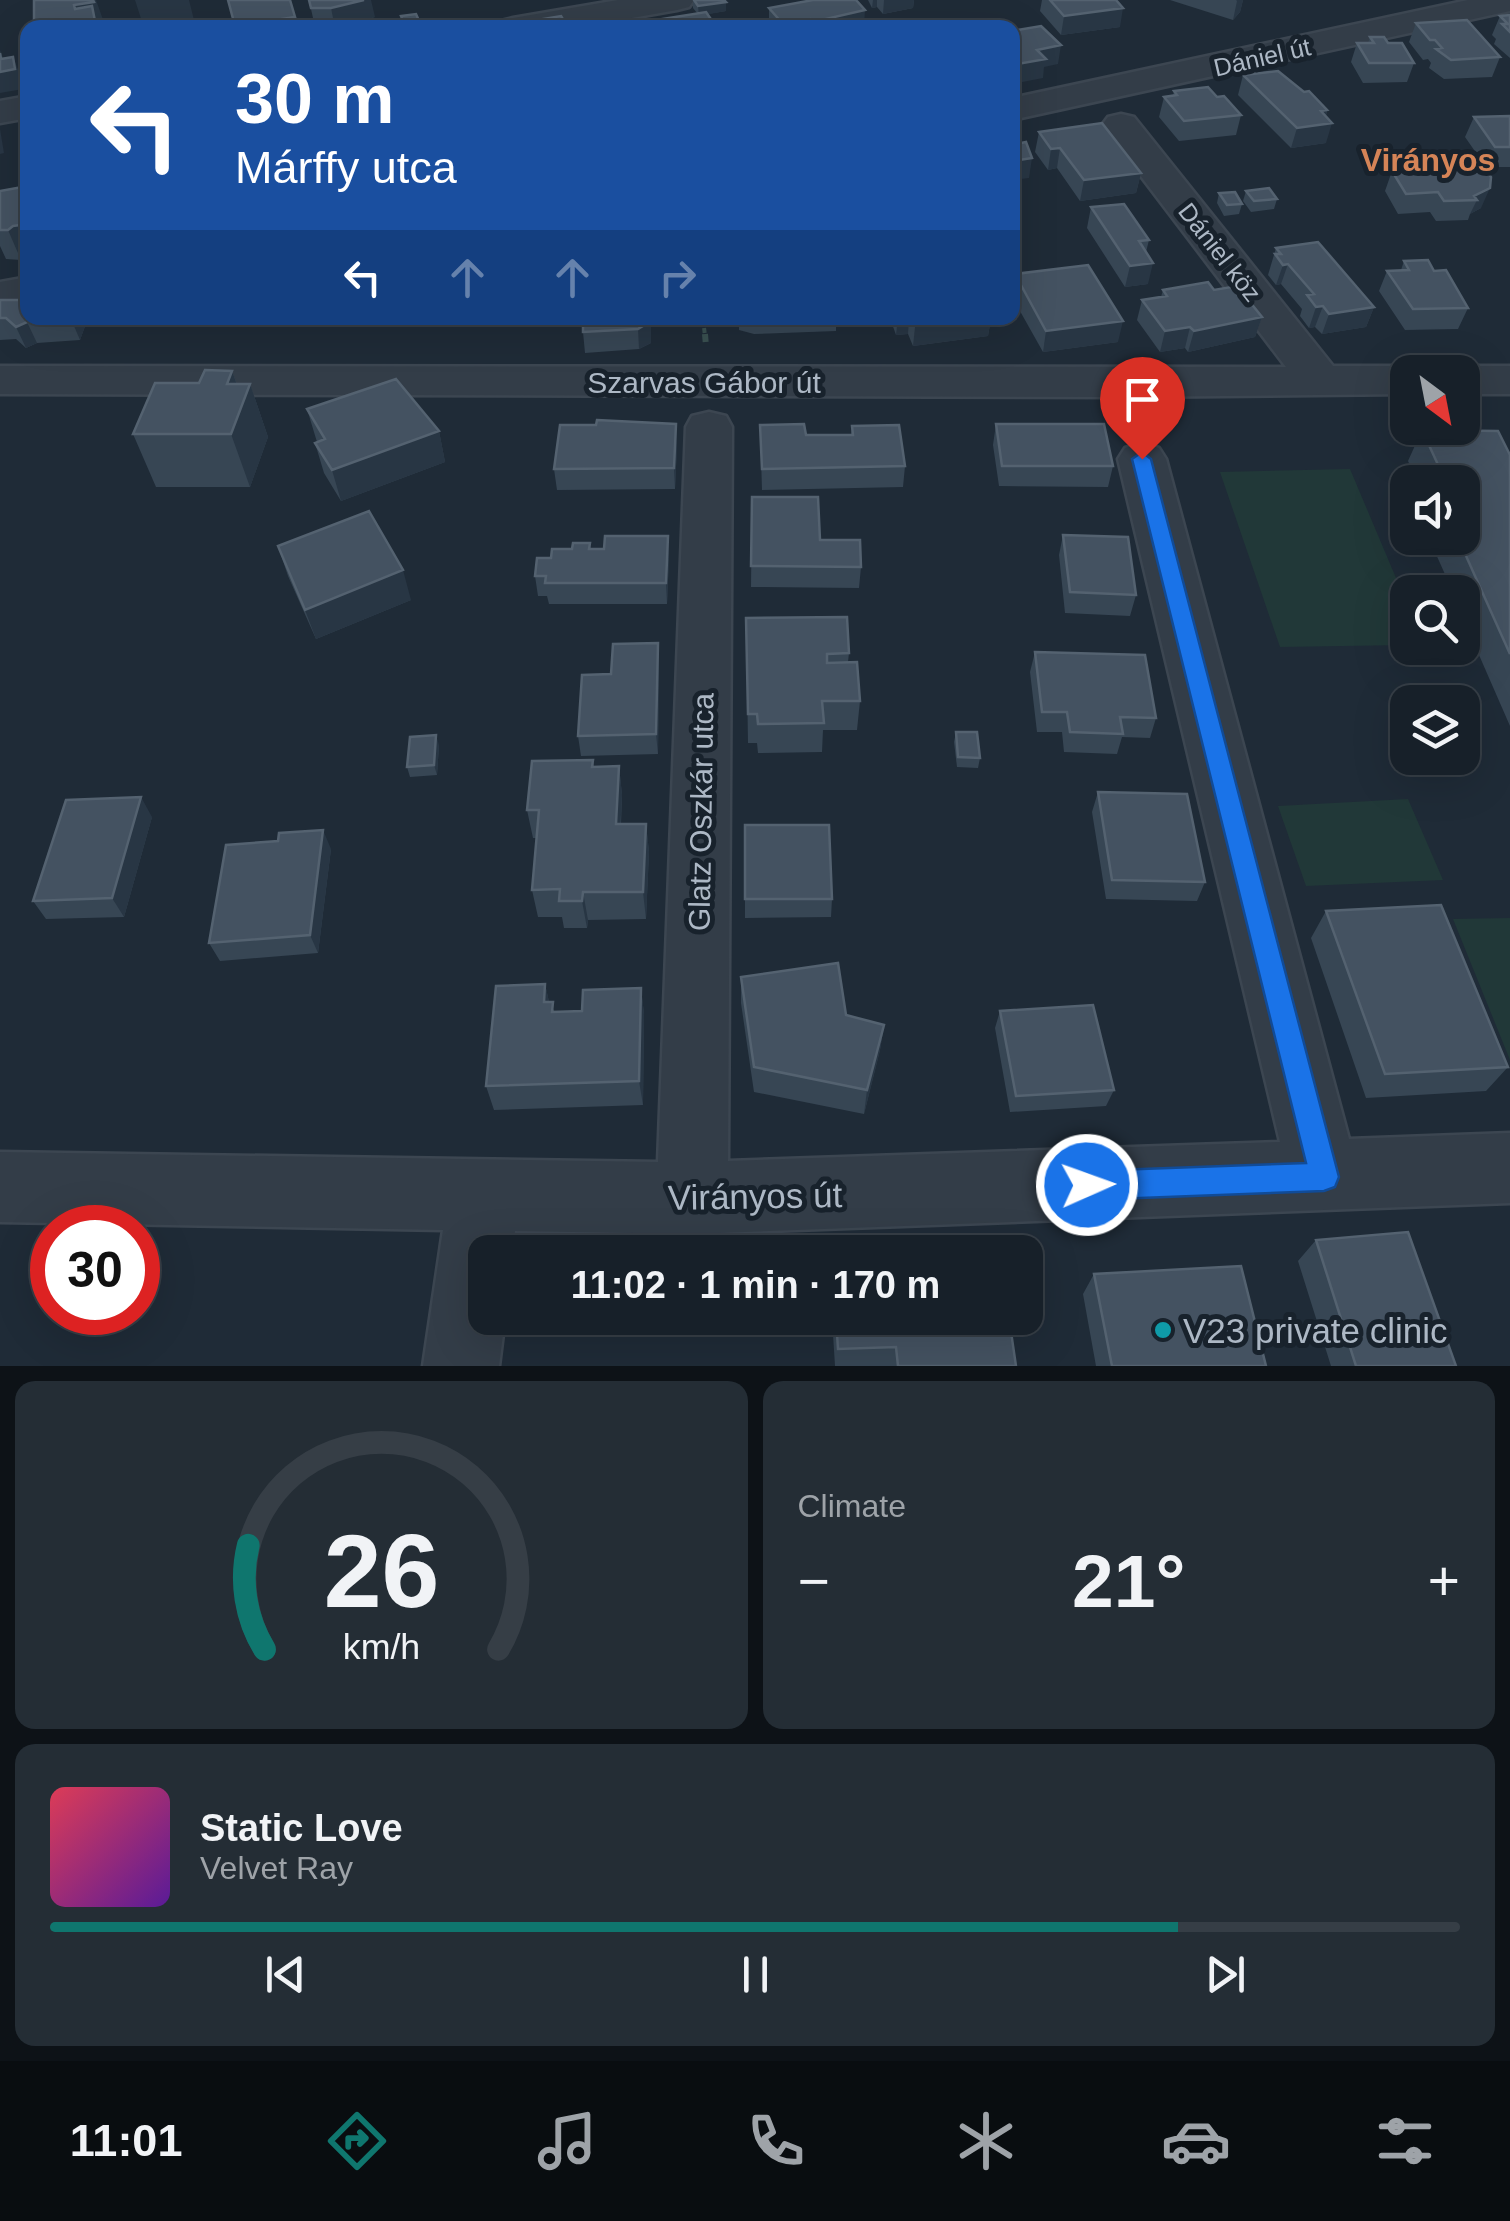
<!DOCTYPE html>
<meta charset="utf-8">
<style>
body{margin:0;font-family:Arial,sans-serif;background:#242d35;color:#f1f3f6;height:100vh;display:flex;flex-direction:column;font-size:38px;white-space:nowrap}
*{box-sizing:border-box;margin:0}
p{font-size:32px;color:#9ea3a8}
.icon{flex:none;width:55px;height:55px;fill:none;stroke:currentColor;stroke-width:2;stroke-linecap:round;stroke-linejoin:round}
.map{position:relative;height:1366px;overflow:hidden}
.sheet{display:flex;flex-direction:column;gap:15px;padding:15px;background:#0d1217;flex:1}
.sheet>*{flex:none}
.hud{position:absolute;left:20px;top:20px;width:1000px;height:305px;border-radius:20px;box-shadow:0 10px 40px #0002,0 0 0 2px #363e46;background:#1a4fa0;color:#fff;overflow:hidden}
.needle{width:65px;rotate:148deg}
.fabs{position:absolute;left:1390px;top:355px;display:grid;gap:20px}
.fabs a{display:grid;place-items:center;width:90px;height:90px;border-radius:20px;background:#172029;box-shadow:0 10px 40px #0002,0 0 0 2px #363e46;font-size:50px}
.speed{position:absolute;left:30px;top:1205px;display:flex;gap:20px;font-size:50px;font-weight:700;text-align:center}
.speed>*{display:grid;place-content:center;width:130px;height:130px;border-radius:50%;background:#172029;box-shadow:0 10px 40px #0002,0 0 0 2px #363e46;line-height:1}
.speed .limit{border:15px solid #d22;background:#fff;color:#111}
.pin{position:absolute;display:grid;place-items:center;width:85px;height:85px;color:#fff;margin:-102px -42px;border-radius:50% 50% 50% 0;rotate:-45deg;box-shadow:0 0 10px #0007}
.pin .icon{rotate:45deg}
.me{position:absolute;width:110px;margin:-55px;rotate:88deg;stroke-linejoin:round;filter:drop-shadow(0 0 8px #0008)}
.turn{display:flex;align-items:center;gap:35px;height:210px;padding:0 50px;font-size:45px}
.turn .icon{width:130px;height:130px;stroke-width:2.5}
.turn b{display:block;font-size:70px;line-height:85px}
.lanes{display:flex;align-items:center;height:95px;padding:0 50px;background:#0003;justify-content:center;gap:50px;direction:ltr}
.lanes .off{opacity:.35}
.big{font-size:75px;font-weight:600;line-height:1.1}
.sheet .card{flex:1;display:flex;flex-direction:column;justify-content:center;gap:15px;min-width:0;padding:0 35px;border-radius:20px;background:#242d35}
.sheet .dial{align-items:center;gap:0}
.dial svg{height:260px;overflow:visible;fill:none;stroke:#363e46;stroke-width:7;stroke-linecap:round;text-anchor:middle}
.dial text{fill:#f1f3f6;stroke:none}
.song{display:flex;align-items:center;gap:30px}
.cover{width:120px;height:120px;border-radius:15px;background:linear-gradient(135deg,hsl(350 70% 55%),hsl(270 70% 35%))}
.played{height:10px;border-radius:5px;background:linear-gradient(90deg,#0f766e 80%,#363e46 80%)}
.keys{display:flex;justify-content:space-around;direction:ltr}
.heat{display:flex;justify-content:space-between;align-items:center;font-size:55px;direction:ltr}
.sheet .tiles{flex:1;display:grid;gap:15px;grid-template-columns:1fr 1fr}
.card:last-child{grid-column:span 2}
.trip{position:absolute;left:468px;top:1235px;width:575px;height:100px;border-radius:20px;background:#172029;box-shadow:0 10px 40px #0002,0 0 0 2px #363e46;font-weight:600;line-height:100px;text-align:center}
.tab-bar{display:flex;height:160px;justify-content:space-around;align-items:center;background:#090d10;color:#9ea3a8}
.tab-bar .icon{width:70px;height:70px}
.tab-bar .on{color:#0f766e}
.tab-bar b{font-size:45px;color:#f1f3f6}
.map>svg:first-child{display:block}
</style>
<div class="map">
<svg width="1510" height="1366" viewBox="0 0 1510 1366">
<rect width="100%" height="100%" fill="#1f2b37"/>
<path fill="#213838" d="M1350,469L1407,604V645L1280,647L1220,472Z
M1408,799L1443,880L1306,886L1278,806Z
M1510,918V1060L1453,919Z"/>
<g fill="none" stroke-linecap="round" stroke-linejoin="round">
<g stroke="#3c4651" stroke-width="5">
<path id="minor" d="M618,0H694L689,7L677,10L575,28H496L501,21L513,18Z
M1468,0H1510V11L1012,120V98Z
M28,96V118L0,123V101Z
M1121,114L1134,117L1333,366H1408L1424,370L1426,372H1408V394L1124,397L0,394V366L1286,367L1102,125L1108,117Z
M28,277V303L0,308V282Z
M1462,366H1510V394H1462V372H1444Z
M709,412L726,416L732,427L728,1161L1280,1142L1118,459L1125,448L1142,443L1159,448L1166,459L1349,1139L1510,1133V1203L692,1234L515,1231L512,1252H485V1318H505L499,1366H423L443,1230L0,1222V1152L658,1162L686,427L692,416Z"/>
</g>
<path stroke="#3a5151" stroke-width="4" stroke-dasharray="5 5" stroke-linecap="butt" d="M703,318L705,336"/>
<path stroke="#3a5151" stroke-width="6" stroke-dasharray="8 8" stroke-linecap="butt" d="M705,334L706,346"/>
<use href="#minor" fill="#333d48" fill-rule="evenodd"/>
</g>
<path fill="#374654" d="M309,0L375,17L336,28L315,27Z
M693,0H724L726,11L707,14L717,28H626L625,25L697,13L693,8Z
M868,0H914L913,8L883,14L877,7L872,8Z
M1042,0H1116L1120,27L1061,35L1040,11Z
M1170,0H1243L1240,12L1233,20Z
M769,8L864,28L769,27Z
M1510,15V58L1494,44L1496,39L1492,35L1500,16Z
M1416,23L1500,57L1492,77L1444,79L1429,68L1431,63L1428,59L1423,60L1409,42Z
M1370,37L1388,43L1414,63L1407,82L1363,83L1351,62L1357,43H1368Z
M1243,75L1327,110L1326,116V143L1291,148L1238,95Z
M1174,91L1217,97L1241,115L1236,135L1179,141L1159,117L1164,97L1173,96Z
M1510,116V167H1486L1465,137L1474,117Z
M1039,132L1141,173L1136,193L1080,201L1057,168L1048,170L1035,152Z
M1462,154L1481,208L1470,214L1468,220L1436,221L1430,212L1398,214L1385,191L1392,171L1409,164L1412,156Z
M0,191L28,256L21,260L6,259L0,246Z
M1246,191L1277,199L1274,209L1251,212L1243,201Z
M1219,193L1242,204L1239,214L1224,216L1217,203Z
M1091,207L1149,240L1146,252L1148,284L1125,287L1087,228Z
M1276,248L1374,307L1366,327L1322,334L1315,327L1309,328L1300,316L1302,309L1281,284L1276,285L1268,275Z
M1404,261L1434,271L1468,308L1458,329L1405,330L1379,291L1387,271L1401,270Z
M1015,274L1118,342L1043,352L1012,297Z
M1163,290H1214L1262,317L1255,337L1188,352L1185,348L1160,352L1137,320L1142,300L1161,297Z
M0,300L28,318H88L80,340L37,343L26,348L16,339L0,340Z
M177,318H260L259,321L179,324Z
M651,318V343L639,349L585,353L583,332Z
M739,318H836V331L754,334L739,330Z
M890,318H991L988,336L913,346L908,334L896,335Z
M232,371L237,384H250L268,437L250,487H156L133,434L199,383Z
M307,409L439,431L445,462L341,501L324,473L315,443L317,442Z
M996,424L1113,466L1108,487L999,486L993,445Z
M760,425L806,435H851L852,426L905,466L903,487L762,490Z
M1422,430L1510,455V726L1462,616V592H1453L1435,552L1442,538H1462V482H1418L1408,461Z
M677,445L675,489L557,490L554,469Z
M752,497L861,567L859,588L751,587Z
M1063,535L1136,595L1130,616L1065,613L1059,555Z
M590,543L591,549L669,556L667,604H549L547,596H538L535,576L551,558Z
M278,546L411,600L316,639L288,576Z
M746,618L849,653L848,662L860,701L857,730H823L822,752L758,753L757,743H748Z
M658,643L659,663L658,754L581,756L578,736L611,674Z
M1035,652L1156,718L1150,738L1122,737L1117,754L1064,752L1062,732H1037L1030,672Z
M956,732L980,758L978,768L957,767L954,742Z
M439,745L437,775L410,777L407,767Z
M593,760L594,767L619,766L622,795L621,824H646L649,852L646,919L588,920L587,928H564L562,917H538L532,890L537,838H533L527,810Z
M1098,792L1205,882L1197,901L1106,899L1092,812Z
M152,817L124,917L46,919L33,901Z
M745,825L832,899L831,917L745,918Z
M331,849L318,953L220,961L209,943Z
M1326,911L1508,1067L1486,1091L1366,1098L1311,938Z
M741,977L846,1015L884,1025L880,1050L864,1114L754,1092L741,1003Z
M545,984L549,1002L555,1012L582,1011L641,988L644,1014L643,1105L494,1110L486,1086Z
M1000,1011L1114,1090L1106,1106L1010,1112L995,1028Z
M1316,1240L1456,1366H1331L1298,1261Z
M1094,1274L1266,1366H1096L1083,1294Z
M832,1318H1009L1016,1366H835Z"/>
<path fill="#283644" d="M93,0H96L106,28H82L74,5Z
M135,0H189L196,28H144Z
M364,0H371L375,17L335,28L331,8Z
M873,0H877V7L872,8Z
M884,0H914L913,8L883,14Z
M1236,0H1243L1240,12L1233,20L1237,1Z
M726,2V11L699,16L698,6Z
M1123,8L1120,27L1061,35L1064,16Z
M865,10L864,28H813V22Z
M295,17L298,28H236L235,26Z
M810,19V28H783V24Z
M420,23L421,28H405V25Z
M1061,45L1058,64L1044,67L1043,78L1012,84V65L1037,50Z
M0,50L8,71L13,57L21,77L23,89L0,93Z
M1327,110L1323,124L1332,123L1326,143L1291,148L1297,128L1321,111Z
M0,129L4,153L0,154Z
M1060,148L1057,168L1048,170L1051,149Z
M1032,158L1029,178L1012,180V161Z
M1141,173L1136,193L1080,201L1084,180Z
M1490,188L1481,208L1470,214L1477,200L1474,196Z
M28,224V256L21,260L8,230L13,226Z
M1153,263L1148,284L1125,287L1130,266Z
M1288,264L1281,284L1276,285L1283,265Z
M1323,306L1315,327L1309,328L1316,307Z
M1374,307L1366,327L1322,334L1329,314Z
M1262,317L1255,337L1188,352L1194,331Z
M71,318H88L80,340L71,319Z
M649,318H651V343L639,349L638,329Z
M898,318H909L908,334L896,335Z
M916,318H991L988,336L913,346Z
M1123,321L1118,342L1043,352L1046,331Z
M27,322L37,343L26,348L16,327Z
M1190,327L1185,348L1160,352L1165,331Z
M232,371L243,402L250,384L268,437L250,487L231,434L227,384Z
M676,424L677,445L675,489L674,468Z
M439,431L445,462L341,501L332,470Z
M668,536L669,556L667,604L666,583Z
M403,570L411,600L316,639L305,610Z
M658,643L659,663L658,754L656,734Z
M436,735L439,745L437,775L434,765Z
M619,766L622,795L619,852L616,824Z
M141,797L152,817L124,917L112,898Z
M646,824L649,852L646,919L643,892Z
M323,830L331,849L318,953L310,935Z
M583,892L588,920L587,928L582,901Z
M545,984L551,1010L544,1002Z
M641,988L644,1014L643,1105L639,1081Z
M884,1025L880,1050L864,1114L867,1090Z"/>
<path fill="#445261" stroke="#546270" stroke-width="2.5" d="M34,0H93L94,2L74,5L75,9L92,6L96,26L34,28Z
M228,0H290L295,17L235,26Z
M309,0H364L331,8H311Z
M694,0H724L726,2L698,6Z
M813,0H856L865,10L813,22L810,19L783,24L769,8Z
M1050,0H1116L1123,8L1064,16Z
M706,12L717,28H627L625,25Z
M416,14L420,23L405,25L401,16Z
M1510,15V32L1502,24H1508L1500,16Z
M561,16L568,28L500,26Z
M1467,20L1500,57L1451,60L1436,49L1442,48L1435,40H1430L1416,23Z
M1041,26L1061,45L1037,50L1046,59L1012,65V31Z
M1370,37H1384L1388,43H1402L1414,63H1369L1357,43H1374Z
M0,53L1,59L13,57L15,69L0,72Z
M1278,71L1304,92L1309,91L1327,110L1321,111L1332,123L1297,128L1243,75Z
M1208,87L1217,97L1224,96L1241,115L1184,121L1164,97L1177,95L1174,91Z
M1510,116V147H1495L1474,117Z
M1102,123L1141,173L1084,180L1060,148L1051,149L1039,132Z
M1012,133H1014L1021,143L1026,142L1032,158L1012,161Z
M1462,154L1469,163L1482,165L1491,177L1490,188L1474,196L1477,200L1444,201L1438,192L1406,194L1392,171L1399,165L1417,163L1412,156Z
M28,186V224L13,226L8,230H0V191Z
M1269,188L1277,199L1254,201L1246,191Z
M1235,192L1242,204L1227,205L1219,193Z
M1124,204L1149,240L1139,241L1153,263L1130,266L1091,207Z
M1318,242L1374,307L1329,314L1323,306L1316,307L1307,295L1314,294L1288,264L1283,265L1275,254H1281L1276,248Z
M1428,260L1434,271L1446,270L1468,308L1413,309L1387,271L1409,270L1404,261Z
M1088,265L1123,321L1046,331L1015,274Z
M1208,282L1214,290L1237,286L1262,317L1194,331L1190,327L1165,331L1142,300L1167,296L1163,290Z
M28,291V318H71V319L27,322L16,327L6,318H0V300H21L25,292Z
M583,318H649V322L638,329L583,332Z
M205,370L232,371L227,384H250L231,434H133L155,383H199Z
M396,379L439,431L332,470L315,443L325,439L307,409Z
M597,420L676,424L674,468L554,469L560,425H596Z
M804,424L806,435H853L852,426L899,425L905,466L762,469L760,425Z
M996,424H1104L1113,466H1002Z
M1422,430L1498,431L1510,455V654L1458,538H1462V522H1464L1462,519V482H1446Z
M752,497H818L820,540H860L861,567L751,566Z
M369,511L403,570L305,610L278,546Z
M1063,535L1128,537L1136,595L1070,592Z
M605,536H668L666,583H545L546,576H535L537,558H551L552,549H572L573,543H590L589,549H604Z
M847,617L849,653L827,654V663L857,662L860,701H822L824,723L758,724L757,714H748L746,618Z
M658,643L656,734L578,736L582,675L611,674L613,644Z
M1035,652L1145,655L1156,718L1120,717L1123,734L1070,732L1067,712H1042Z
M956,732H977L980,758L958,757Z
M436,735L434,765L407,767L410,737Z
M593,760L592,767L619,766L616,824H646L643,892H583L582,901H559L560,889L532,890L539,810H527L532,761Z
M1098,792L1187,794L1205,882L1112,880Z
M141,797L112,898L33,901L66,800Z
M745,825H829L832,899H745Z
M323,830L310,935L209,943L226,845L278,841L279,833Z
M1441,905L1508,1067L1385,1074L1326,911Z
M838,963L846,1015L884,1025L867,1090L754,1067L741,977Z
M545,984L544,1002H553L552,1012L582,1011L583,990L641,988L639,1081L486,1086L496,986Z
M1093,1005L1114,1090L1016,1096L1000,1011Z
M1408,1232L1456,1366H1356L1316,1240Z
M956,1248V1252H833L832,1250Z
M1241,1266L1266,1366H1112L1094,1274Z
M836,1318H1009L1016,1366H898L896,1347L838,1349Z"/>
<path fill="#1a73e8" stroke="#114b97" stroke-width="2.5" d="M1142,452L1151,459L1339,1177L1335,1187L1324,1191L1087,1200L1077,1196L1072,1185L1077,1175L1087,1171L1306,1163L1132,459Z"/>
<circle fill="#0f9aa8" stroke="#18222c" stroke-width="4" cx="1163" cy="1330" r="10"/>
<g text-anchor="middle" dominant-baseline="central" stroke-width="10" stroke-linejoin="round" paint-order="stroke">
<g font-size="25" fill="#adb8c5" stroke="#18222c">
<text transform="translate(1262 57) rotate(-13)">Dániel út</text>
<text transform="translate(1220 252) rotate(52)">Dániel köz</text>
</g>
<g font-size="30" fill="#adb8c5" stroke="#18222c">
<text x="704" y="382">Szarvas Gábor út</text>
<text transform="translate(701 812) rotate(-89)">Glatz Oszkár utca</text>
</g>
<g font-size="32" font-weight="bold" fill="#d58457" stroke="#18222c">
<text x="1428" y="160">Virányos</text>
</g>
<g font-size="35" fill="#adb8c5" stroke="#18222c">
<text transform="translate(755 1196) rotate(-1)">Virányos út</text>
</g>
<g font-size="35" fill="#adb8c5" stroke="#18222c" text-anchor="start">
<text x="1183" y="1330">V23 private clinic</text>
</g>
</g>
</svg>
<div class="fabs">
<a><svg class="needle" viewBox="-14 -14 28 28"><path d="M0-13l5 13h-10z" fill="#e53935"/><path d="M0 13l5-13h-10z" fill="#9ea3a8"/></svg></a>
<a><svg class="icon" aria-label="sound" viewBox="0 0 24 24"><path d="M4 9h4l5-4v14l-5-4H4zM17 9q2 3 0 6"/></svg></a>
<a><svg class="icon" aria-label="search" viewBox="0 0 24 24"><circle cx="10" cy="10" r="6"/><path d="M15 15l6 6"/></svg></a>
<a><svg class="icon" aria-label="layers" viewBox="0 0 24 24"><path d="M12 4l9 5-9 5-9-5zM3 14l9 5 9-5"/></svg></a>
</div>
<div class="speed"><div class="limit">30</div></div>
<div class="pin" style="left:1142px;top:459px;background:#d93025"><svg class="icon" aria-label="arrive" viewBox="0 0 24 24"><path d="M6 21V4h12l-3 4 3 4H6"/></svg></div>
<svg class="me" style="left:1087px;top:1185px" viewBox="-20 -20 40 40"><circle r="17" fill="#1a73e8" stroke="#fff" stroke-width="3"/><path d="M0-11L8 9 0 5-8 9z" fill="#fff"/></svg>
<div class="trip">11:02 · 1 min · 170 m</div>
<div class="hud">
<div class="turn"><svg class="icon" aria-label="left" viewBox="0 0 24 24"><path d="M17 20v-9H6M10 6l-5 5 5 5"/></svg><div><b>30 m</b>Márffy utca</div></div>
<div class="lanes"><svg class="icon" aria-label="left" viewBox="0 0 24 24"><path d="M17 20v-9H6M10 6l-5 5 5 5"/></svg><svg class="icon off" aria-label="ahead" viewBox="0 0 24 24"><path d="M12 20V5M6 11l6-6 6 6"/></svg><svg class="icon off" aria-label="ahead" viewBox="0 0 24 24"><path d="M12 20V5M6 11l6-6 6 6"/></svg><svg class="icon off" aria-label="right" viewBox="0 0 24 24"><path d="M7 20v-9h11M14 6l5 5-5 5"/></svg></div>
</div>
</div>
<section class="sheet">
<div class="tiles">
<div class="card dial"><svg viewBox="0 0 100 80">
<path d="M14 69A42 42 0 1 1 86 69"/>
<path d="M14 69A42 42 0 0 1 9 37" stroke="#0f766e"/>
<text x="50" y="56" font-size="32" font-weight="700">26</text>
<text x="50" y="72" font-size="11">km/h</text>
</svg></div>
<div class="card"><p>Climate</p>
<div class="heat"><a>−</a><b class="big">21°</b><a>+</a></div>
</div>
<div class="card">
<div class="song"><i class="cover"></i><div><b>Static Love</b><p>Velvet Ray</p></div></div>
<div class="played"></div>
<div class="keys"><svg class="icon" aria-label="previous" viewBox="0 0 24 24"><path d="M18 5L8 12l10 7zM5 5v14"/></svg><svg class="icon" aria-label="pause" viewBox="0 0 24 24"><path d="M8 5v14M16 5v14"/></svg><svg class="icon" aria-label="next" viewBox="0 0 24 24"><path d="M6 5l10 7-10 7zM19 5v14"/></svg></div>
</div>
</div>
</section>
<nav class="tab-bar">
<b>11:01</b>
<svg class="icon on" aria-label="directions" viewBox="0 0 24 24"><path d="M12 3l9 9-9 9-9-9zM9 14v-3h6M13 9l2 2-2 2"/></svg>
<svg class="icon" aria-label="music" viewBox="0 0 24 24"><path d="M9 18V5l10-2v13"/><circle cx="6" cy="18" r="3"/><circle cx="16" cy="16" r="3"/></svg>
<svg class="icon" aria-label="phone" viewBox="0 0 24 24"><path d="M5 4h4l2 5-3 2q2 4 5 5l2-3 5 2v4C11 20 4 13 5 4z"/></svg>
<svg class="icon" aria-label="climate" viewBox="0 0 24 24"><path d="M12 3v18M4 7l16 10M4 17L20 7"/></svg>
<svg class="icon" aria-label="car" viewBox="0 0 24 24"><path d="M5 17H2v-5l4-1 3-4h7l3 4 3 1v5h-3M9 17h6M6 11h13"/><circle cx="7" cy="17" r="2"/><circle cx="17" cy="17" r="2"/></svg>
<svg class="icon" aria-label="filters" viewBox="0 0 24 24"><path d="M4 7h16M4 17h16"/><circle cx="9" cy="7" r="2"/><circle cx="15" cy="17" r="2"/></svg>
</nav>
